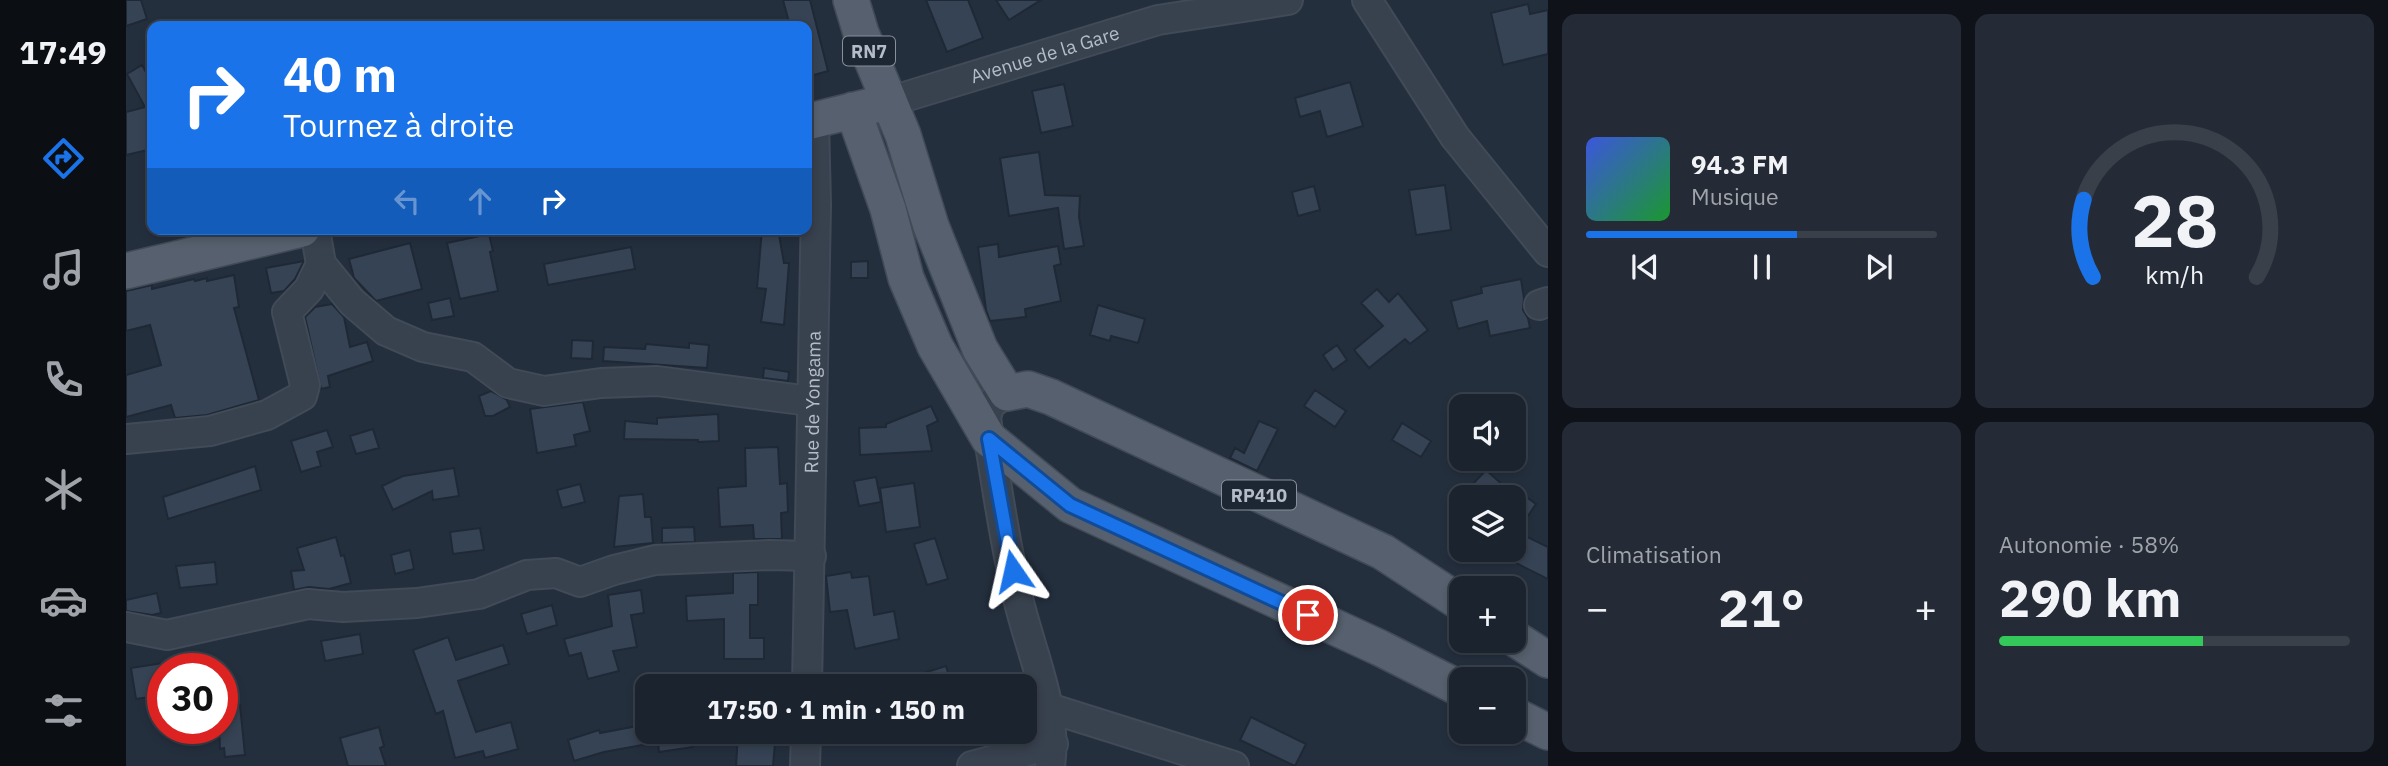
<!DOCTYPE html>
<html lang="fr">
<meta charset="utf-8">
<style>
body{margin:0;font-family:"IBM Plex Sans",sans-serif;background:#242b36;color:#f1f3f6;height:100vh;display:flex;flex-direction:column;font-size:26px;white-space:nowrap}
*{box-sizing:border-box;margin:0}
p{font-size:23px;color:#a0a4aa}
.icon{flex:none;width:38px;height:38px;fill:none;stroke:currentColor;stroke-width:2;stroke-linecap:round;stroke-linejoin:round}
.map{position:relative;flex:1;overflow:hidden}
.details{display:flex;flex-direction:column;gap:14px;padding:14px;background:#0f1319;width:840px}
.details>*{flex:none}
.top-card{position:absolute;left:21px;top:21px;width:665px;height:214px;border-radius:14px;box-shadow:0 4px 10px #0003,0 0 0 2px #39404a;background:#1a73e8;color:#fff;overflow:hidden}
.tools{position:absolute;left:1323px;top:394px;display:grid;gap:14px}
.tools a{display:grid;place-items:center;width:77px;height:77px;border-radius:14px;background:#1b232e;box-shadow:0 4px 10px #0003,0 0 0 2px #39404a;font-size:35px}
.speed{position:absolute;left:21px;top:653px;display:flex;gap:14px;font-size:35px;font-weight:700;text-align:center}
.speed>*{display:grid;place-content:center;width:91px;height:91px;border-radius:50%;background:#1b232e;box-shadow:0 4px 10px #0003,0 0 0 2px #39404a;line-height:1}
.speed .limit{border:10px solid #d22;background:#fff;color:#111}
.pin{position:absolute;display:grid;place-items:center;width:60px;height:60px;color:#fff;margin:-30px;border:4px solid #fff;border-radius:50%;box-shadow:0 2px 7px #0007}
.me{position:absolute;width:77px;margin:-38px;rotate:349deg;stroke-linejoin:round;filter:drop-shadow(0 0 5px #0008)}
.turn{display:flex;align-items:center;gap:24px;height:147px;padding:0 21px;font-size:32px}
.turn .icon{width:91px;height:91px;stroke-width:2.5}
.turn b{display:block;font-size:49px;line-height:60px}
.lanes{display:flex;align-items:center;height:66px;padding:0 21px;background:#0003;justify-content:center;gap:35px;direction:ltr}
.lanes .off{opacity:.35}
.big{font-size:52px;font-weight:700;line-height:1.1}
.details .tile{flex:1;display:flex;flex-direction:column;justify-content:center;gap:10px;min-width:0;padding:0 24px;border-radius:14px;background:#242b36}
.details .dial{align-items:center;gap:0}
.dial svg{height:182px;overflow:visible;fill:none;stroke:#39404a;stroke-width:7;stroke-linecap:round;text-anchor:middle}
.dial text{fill:#f1f3f6;stroke:none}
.song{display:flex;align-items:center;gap:21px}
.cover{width:84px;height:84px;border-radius:10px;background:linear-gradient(135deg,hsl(230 70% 55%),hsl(130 70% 35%))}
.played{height:7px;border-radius:4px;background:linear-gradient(90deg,#1a73e8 60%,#39404a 60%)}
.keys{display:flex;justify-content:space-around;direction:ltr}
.heat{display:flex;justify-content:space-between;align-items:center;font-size:38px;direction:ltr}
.charge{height:10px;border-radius:5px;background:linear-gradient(90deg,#34c759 58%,#39404a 0)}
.details .tiles{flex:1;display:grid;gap:14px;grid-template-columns:repeat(2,1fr)}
.trip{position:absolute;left:509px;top:674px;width:402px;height:70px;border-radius:14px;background:#1b232e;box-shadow:0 4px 10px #0003,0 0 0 2px #39404a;font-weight:700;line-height:70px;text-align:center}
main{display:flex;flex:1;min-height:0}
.dock{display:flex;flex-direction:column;width:126px;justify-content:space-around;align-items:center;background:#0b0e12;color:#a0a4aa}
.dock .icon{width:49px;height:49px}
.dock .active{color:#1a73e8}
.dock b{font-size:32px;color:#f1f3f6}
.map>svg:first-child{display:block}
</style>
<main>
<nav class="dock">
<b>17:49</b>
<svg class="icon active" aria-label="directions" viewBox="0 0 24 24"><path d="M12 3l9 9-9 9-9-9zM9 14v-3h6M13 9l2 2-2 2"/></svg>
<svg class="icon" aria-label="music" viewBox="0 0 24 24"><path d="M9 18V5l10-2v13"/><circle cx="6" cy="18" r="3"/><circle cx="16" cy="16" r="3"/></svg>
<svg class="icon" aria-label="phone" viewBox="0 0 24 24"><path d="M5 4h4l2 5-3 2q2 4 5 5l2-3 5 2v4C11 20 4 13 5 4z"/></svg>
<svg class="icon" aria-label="climate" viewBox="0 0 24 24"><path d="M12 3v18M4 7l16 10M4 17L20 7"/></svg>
<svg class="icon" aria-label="car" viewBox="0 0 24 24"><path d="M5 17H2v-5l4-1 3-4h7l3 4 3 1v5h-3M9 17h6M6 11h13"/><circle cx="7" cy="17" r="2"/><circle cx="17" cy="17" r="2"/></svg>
<svg class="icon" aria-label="filters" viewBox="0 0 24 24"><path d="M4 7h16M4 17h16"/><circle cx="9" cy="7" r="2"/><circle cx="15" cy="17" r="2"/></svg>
</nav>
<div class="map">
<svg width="1422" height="766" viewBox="0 0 1422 766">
<rect width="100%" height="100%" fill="#242f3e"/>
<path fill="#364354" stroke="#1f2835" stroke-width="2" d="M0,0H15L21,19L0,26Z
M657,0H684L702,71L681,77V26H664Z
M800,0H842L857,38L821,52Z
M870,0H915L883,20Z
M1402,4L1404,14L1422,10V54L1377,65L1365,13Z
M16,65L26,83V149L0,155V112L19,107L1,74Z
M1224,82L1237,126L1201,137L1194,111L1174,117L1169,98Z
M938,84L947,126L915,133L906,91Z
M913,152L919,195L954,196L953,217L958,246L938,249L932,208L883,216L874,158Z
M1319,185L1325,230L1290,235L1283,190Z
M1188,186L1194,210L1172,216L1166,192Z
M636,229H652L658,263H663L658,325L635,322L640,289L631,288Z
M363,234L367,251L364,252L372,291L334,299L321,243Z
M284,243L296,289L250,301L228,278L223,259Z
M872,244L873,257L932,246L935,264L928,266L935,301L899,309L900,317L864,321L860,310L852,247Z
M505,247L509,269L422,285L418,264Z
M178,261L169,279L158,291L145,293L140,268Z
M742,261V278H725V262Z
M108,275L113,307L108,308L133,400L81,415L49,418L45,405L0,417V375L35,365L24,325L0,331V291L26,285V289L68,279L69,281L81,278V281Z
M1395,279L1398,298L1397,310L1402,318L1404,328L1364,336L1361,321L1332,329L1325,301L1356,293L1355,287Z
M1251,289L1263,302L1272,293L1302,330L1284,344L1279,339L1243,368L1228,350L1257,326L1235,303Z
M324,298L328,316L306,320L302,303Z
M206,304L218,317L224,347L241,342L247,361L202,376L204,387L195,389L179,317L189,307Z
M972,305L1019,319L1012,343L985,336L984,341L964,335Z
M446,340L467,341L466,359L445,358Z
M563,343L583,345L581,368L477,361L478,347L519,349L520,344L563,348Z
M1211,345L1221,360L1207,370L1197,355Z
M638,368L663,372L662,381L637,378Z
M1189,390L1220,411L1209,427L1178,406Z
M365,391L381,400L384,407L367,416H359L353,396Z
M457,402L464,431L448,435L450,446L411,453L404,409Z
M805,406L812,421L801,426L806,451L734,455L733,428L760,427V424Z
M592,414L593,441L572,442V440L498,439L499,421L531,424V418Z
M1133,421L1152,429L1131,471L1104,458L1109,448L1118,453Z
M1276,423L1305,441L1295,457L1266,440Z
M247,429L253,448L230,454L224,436Z
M201,430L207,447L191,452L195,466L175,472L165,441Z
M652,447L654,484L661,483L662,512L655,513L656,539H628L627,525L594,527L592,488L620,486L619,448Z
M129,466L135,490L42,519L37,497Z
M328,468L333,496L307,500L306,491L267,510L256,486L277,476Z
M1360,470L1388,495V488L1410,504L1391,532L1422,547V579L1388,562V497H1357L1345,486Z
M750,477L755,502L733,506L728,481Z
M788,483L794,527L760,532L754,488Z
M454,484L459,502L436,508L431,490Z
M517,494L519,517H525L527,543L488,547L493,496Z
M568,527L569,542L536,543V528Z
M354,528L358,550L327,554L324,532Z
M210,537L215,556L218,555L225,583L203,589L183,587L168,590L165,571L178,570L171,548Z
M809,538L822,579L801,585L788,544Z
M284,550L288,569L269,574L265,555Z
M89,562L91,584L54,588L50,566Z
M632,572V605H624V638H638V659H598V619L561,621L560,596L607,593V573Z
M725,572L726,578L743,576L748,615L768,611L773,639L729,649L721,610L704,612L700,576Z
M515,590L518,613L505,615L511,647L487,651L493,671L462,679L455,653L443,656L438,639L486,626L482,595Z
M31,593L35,613L26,615L0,611V600Z
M426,605L431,625L401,634L395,614Z
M234,634L237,654L199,661L195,641Z
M322,637L330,660L377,645L383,664L332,681L350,732L385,722L392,749L359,758L357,751L329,758L317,711L310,714L287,650Z
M37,663V695L10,699L5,668Z
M820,666L826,686H769V682Z
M114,705L119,755L99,757L98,748L94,749L93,728H96V707Z
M1125,717L1180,744L1169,766L1114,740Z
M522,724V744L478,752L448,761L442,740L473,730L474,733Z
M253,727L258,746L254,748L260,766H222L214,738Z
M531,732H564L567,747L533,752Z
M620,732H650L647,766H610L612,734L620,735Z"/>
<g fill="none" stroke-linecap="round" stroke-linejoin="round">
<g stroke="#414a57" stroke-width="32">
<g id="minor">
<path d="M1241,0L1329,137L1422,252"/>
<path id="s1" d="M762,102L1032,20L1162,0"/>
<path d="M189,229L195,264L226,302L260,331L297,347L347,357L382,383L418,391L475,383L531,381L676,400L685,403"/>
<path d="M1413,305L1422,302"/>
<path d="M881,393L864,404L860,417L863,439C872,492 879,546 892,598C905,654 932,709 924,766"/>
<path d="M0,439L84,431L141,415L176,396L179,385L161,312L183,289L195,264"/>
<path d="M0,627L41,635L182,604L217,607L291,603L353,594L401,575L430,573L454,582L488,570L529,560L644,555L685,556"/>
<path id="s2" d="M681,686L690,205L688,121"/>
<path d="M923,708L1108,766"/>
<path d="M679,766L680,732"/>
<path d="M846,766L927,744"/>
</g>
</g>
<g stroke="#414a57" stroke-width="38">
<path id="major" d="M725,0L735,33L777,135L805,226L854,349L881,393L902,389L925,397L1257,552L1335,603
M727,110L762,209L780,278L809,346L863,439L944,505L1254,648L1335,689
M681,122L749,105
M0,271L176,229
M1388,638L1422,660
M1388,715L1422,732"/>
</g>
<use href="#minor" stroke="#38414e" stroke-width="28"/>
<use href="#major" stroke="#56606e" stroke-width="35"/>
</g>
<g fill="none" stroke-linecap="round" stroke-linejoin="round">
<g stroke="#114b97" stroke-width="18">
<path id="route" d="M887,571L863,439L944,505L1182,615"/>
</g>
<use href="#route" stroke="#1a73e8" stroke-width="12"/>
</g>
<g text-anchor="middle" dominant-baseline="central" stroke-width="7" stroke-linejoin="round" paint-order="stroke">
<g fill="#1d2633" stroke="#878f9c" stroke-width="2">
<rect x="717" y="36.5" width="52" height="29" rx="5"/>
<rect x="1096" y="480.5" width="74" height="29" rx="5"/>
</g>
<g font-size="18" font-weight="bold" fill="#b4bcc9">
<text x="743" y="51">RN7</text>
<text x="1133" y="495">RP410</text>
</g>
<g font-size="19" fill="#b4bcc9" stroke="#1d2633">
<text stroke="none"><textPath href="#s1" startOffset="164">Avenue de la Gare</textPath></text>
<text stroke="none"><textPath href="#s2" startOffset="284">Rue de Yongama</textPath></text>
</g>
</g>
</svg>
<div class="tools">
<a><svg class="icon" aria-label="sound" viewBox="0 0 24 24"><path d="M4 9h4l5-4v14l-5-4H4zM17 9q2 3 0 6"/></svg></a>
<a><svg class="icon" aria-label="layers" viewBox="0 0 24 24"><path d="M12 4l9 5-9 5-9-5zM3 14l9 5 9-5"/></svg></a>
<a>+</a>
<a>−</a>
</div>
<div class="speed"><div class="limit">30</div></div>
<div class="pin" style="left:1182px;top:615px;background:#d93025"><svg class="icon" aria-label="arrive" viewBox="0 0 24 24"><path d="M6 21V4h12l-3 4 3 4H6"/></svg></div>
<svg class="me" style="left:887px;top:571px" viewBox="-20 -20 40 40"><path d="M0-17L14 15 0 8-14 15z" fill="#1a73e8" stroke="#fff" stroke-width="4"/></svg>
<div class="trip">17:50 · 1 min · 150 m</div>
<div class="top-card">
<div class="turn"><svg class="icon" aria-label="right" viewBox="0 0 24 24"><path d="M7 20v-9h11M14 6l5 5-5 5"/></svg><div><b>40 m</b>Tournez à droite</div></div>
<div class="lanes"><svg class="icon off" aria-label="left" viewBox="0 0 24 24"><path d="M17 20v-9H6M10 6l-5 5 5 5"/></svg><svg class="icon off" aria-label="ahead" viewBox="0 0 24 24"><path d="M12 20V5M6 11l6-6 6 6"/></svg><svg class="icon" aria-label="right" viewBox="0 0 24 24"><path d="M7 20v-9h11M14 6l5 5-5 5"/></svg></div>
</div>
</div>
<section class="details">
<div class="tiles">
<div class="tile">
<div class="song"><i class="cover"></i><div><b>94.3 FM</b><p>Musique</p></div></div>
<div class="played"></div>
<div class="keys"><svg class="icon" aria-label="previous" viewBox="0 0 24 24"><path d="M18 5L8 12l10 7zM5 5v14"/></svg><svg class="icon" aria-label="pause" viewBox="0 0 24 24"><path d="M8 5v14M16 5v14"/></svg><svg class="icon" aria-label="next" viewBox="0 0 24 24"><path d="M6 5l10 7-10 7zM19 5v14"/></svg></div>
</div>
<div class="tile dial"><svg viewBox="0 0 100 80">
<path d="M14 69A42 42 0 1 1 86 69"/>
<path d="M14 69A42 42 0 0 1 10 35" stroke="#1a73e8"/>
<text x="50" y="56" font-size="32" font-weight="700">28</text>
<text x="50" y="72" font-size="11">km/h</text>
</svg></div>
<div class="tile"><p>Climatisation</p>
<div class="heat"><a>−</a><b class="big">21°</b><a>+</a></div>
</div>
<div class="tile"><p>Autonomie · 58%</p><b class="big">290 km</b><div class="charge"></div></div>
</div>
</section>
</main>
